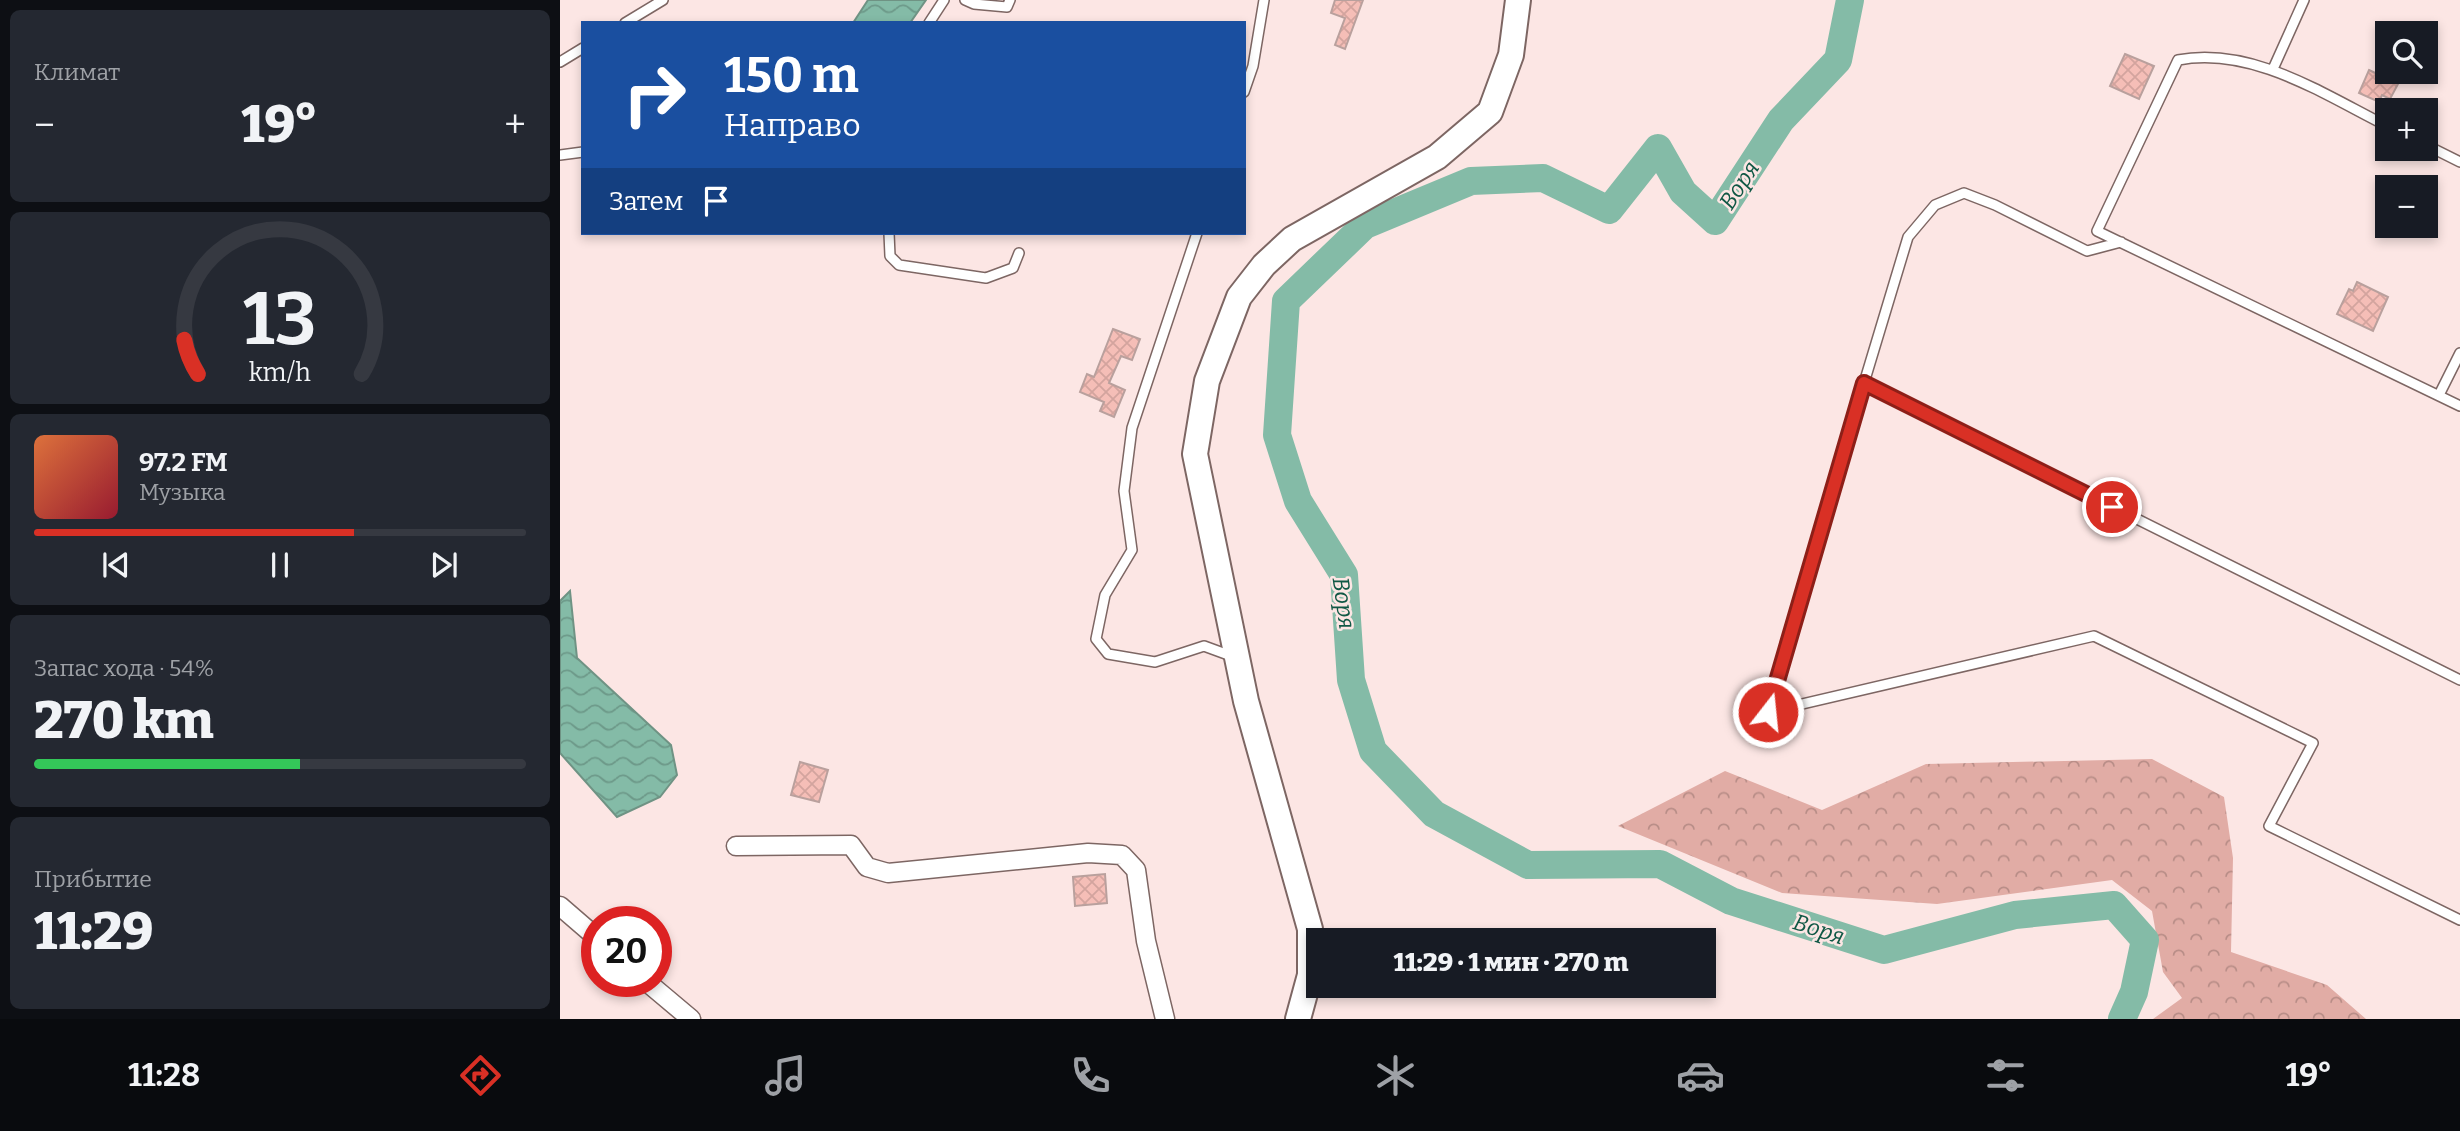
<!DOCTYPE html>
<html lang="ru">
<meta charset="utf-8">
<style>
body{margin:0;font-family:Bitter,serif;background:#242831;color:#f1f3f6;height:100vh;display:flex;flex-direction:column;font-size:26px;white-space:nowrap}
*{box-sizing:border-box;margin:0}
p{font-size:23px;color:#9ea1a6}
.icon{flex:none;width:38px;height:38px;fill:none;stroke:currentColor;stroke-width:2;stroke-linecap:round;stroke-linejoin:round}
.map{position:relative;flex:1;overflow:hidden}
.drawer{display:flex;flex-direction:column;gap:10px;padding:10px;background:#0d0f14;width:560px}
.drawer>*{flex:none}
.hud{position:absolute;left:21px;top:21px;width:665px;height:214px;border-radius:0px;box-shadow:0 4px 10px #0003;background:#1a4fa0;color:#fff;overflow:hidden}
.buttons{position:absolute;left:1815px;top:21px;display:grid;gap:14px}
.buttons a{display:grid;place-items:center;width:63px;height:63px;border-radius:0px;background:#171b24;box-shadow:0 4px 10px #0003;font-size:35px}
.speed{position:absolute;left:21px;top:906px;display:flex;gap:14px;font-size:35px;font-weight:700;text-align:center}
.speed>*{display:grid;place-content:center;width:91px;height:91px;border-radius:50%;background:#171b24;box-shadow:0 4px 10px #0003;line-height:1}
.speed .limit{border:10px solid #d22;background:#fff;color:#111}
.pin{position:absolute;display:grid;place-items:center;width:60px;height:60px;color:#fff;margin:-30px;border:4px solid #fff;border-radius:50%;box-shadow:0 2px 7px #0007}
.me{position:absolute;width:77px;margin:-38px;rotate:16deg;stroke-linejoin:round;filter:drop-shadow(0 0 5px #0008)}
.turn{display:flex;align-items:center;gap:24px;height:147px;padding:0 28px;font-size:32px}
.turn .icon{width:91px;height:91px;stroke-width:2.5}
.turn b{display:block;font-size:49px;line-height:60px}
.then{display:flex;align-items:center;height:66px;padding:0 28px;background:#0003;gap:14px;font-size:26px}
.big{font-size:52px;font-weight:800;line-height:1.1}
.drawer .tile{flex:1;display:flex;flex-direction:column;justify-content:center;gap:10px;min-width:0;padding:0 24px;border-radius:10px;background:#242831}
.drawer .dial{align-items:center;gap:0}
.dial svg{height:182px;overflow:visible;fill:none;stroke:#363941;stroke-width:7;stroke-linecap:round;text-anchor:middle}
.dial text{fill:#f1f3f6;stroke:none}
.song{display:flex;align-items:center;gap:21px}
.cover{width:84px;height:84px;border-radius:10px;background:linear-gradient(135deg,hsl(20 70% 55%),hsl(350 70% 35%))}
.played{height:7px;border-radius:4px;background:linear-gradient(90deg,#d93025 65%,#363941 65%)}
.keys{display:flex;justify-content:space-around;direction:ltr}
.heat{display:flex;justify-content:space-between;align-items:center;font-size:38px;direction:ltr}
.charge{height:10px;border-radius:5px;background:linear-gradient(90deg,#34c759 54%,#363941 0)}
.trip{position:absolute;left:746px;top:928px;width:410px;height:70px;border-radius:0px;background:#171b24;box-shadow:0 4px 10px #0003;font-weight:800;line-height:70px;text-align:center}
.tab-bar{display:flex;height:112px;justify-content:space-around;align-items:center;background:#090b0e;color:#9ea1a6}
.tab-bar .icon{width:49px;height:49px}
.tab-bar .current{color:#d93025}
.tab-bar b{font-size:32px;color:#f1f3f6}
main{display:flex;flex:1;min-height:0}
.map>svg:first-child{display:block}
</style>
<main>
<section class="drawer">
<div class="tile"><p>Климат</p>
<div class="heat"><a>−</a><b class="big">19°</b><a>+</a></div>
</div>
<div class="tile dial"><svg viewBox="0 0 100 80">
<path d="M14 69A42 42 0 1 1 86 69"/>
<path d="M14 69A42 42 0 0 1 8 54" stroke="#d93025"/>
<text x="50" y="56" font-size="32" font-weight="700">13</text>
<text x="50" y="72" font-size="11">km/h</text>
</svg></div>
<div class="tile">
<div class="song"><i class="cover"></i><div><b>97.2 FM</b><p>Музыка</p></div></div>
<div class="played"></div>
<div class="keys"><svg class="icon" aria-label="previous" viewBox="0 0 24 24"><path d="M18 5L8 12l10 7zM5 5v14"/></svg><svg class="icon" aria-label="pause" viewBox="0 0 24 24"><path d="M8 5v14M16 5v14"/></svg><svg class="icon" aria-label="next" viewBox="0 0 24 24"><path d="M6 5l10 7-10 7zM19 5v14"/></svg></div>
</div>
<div class="tile"><p>Запас хода · 54%</p><b class="big">270 km</b><div class="charge"></div></div>
<div class="tile"><p>Прибытие</p><b class="big">11:29</b></div>
</section>
<div class="map">
<svg width="1900" height="1019" viewBox="0 0 1900 1019">
<defs>
<pattern id="forest-crowns" width="20" height="18" patternUnits="userSpaceOnUse" patternTransform="scale(1.75)"><rect width="20" height="18" fill="#e1aca5"/><path d="M2 6a3 3 0 1 1 6 0M12 15a3 3 0 1 1 6 0" fill="none" stroke="#b88d87"/></pattern>
<pattern id="water-waves" width="16" height="10" patternUnits="userSpaceOnUse" patternTransform="scale(1.75)"><rect width="16" height="10" fill="#84bba7"/><path d="M0 5q4-4 8 0t8 0" fill="none" stroke="#6d9989"/></pattern>
<pattern id="building-cross-hatch" width="8" height="8" patternUnits="userSpaceOnUse" patternTransform="scale(1.75)"><rect width="8" height="8" fill="#f5beb7"/><path d="M0 0l8 8M0 8l8-8" fill="none" stroke="#d3a49e"/></pattern>
</defs>
<rect width="100%" height="100%" fill="#fce6e4"/>
<path fill="url(#forest-crowns)" d="M1592,759L1664,797L1673,858L1671,952L1767,985L1806,1019H1593L1622,998L1603,972L1592,911L1552,880L1377,904L1222,893L1058,826L1165,771L1262,810L1366,764Z"/>
<path fill="url(#water-waves)" stroke="#6f9384" stroke-width="2" d="M308,0H366L350,23H293Z
M10,591L17,658L111,745L117,775L100,797L57,817L0,753V601Z"/>
<g fill="none" stroke-linecap="round" stroke-linejoin="round">
<path stroke="#84bba7" stroke-width="28" d="M1290,0L1278,60L1221,120L1155,221L1123,192L1098,148L1049,210L983,178L911,181L805,225L726,301L717,435L738,501L784,575L791,680L813,751L874,814L968,865L1100,864L1171,901L1324,950L1455,915L1554,905L1585,940L1574,992L1562,1019"/>
</g>
<path fill="url(#building-cross-hatch)" stroke="#b9a09d" stroke-width="2" d="M775,0H803L785,49L775,45L785,18L771,13Z
M1565,54L1594,66L1579,99L1550,86Z
M1809,70L1838,84L1830,99L1822,95L1819,102L1799,93Z
M1797,282L1828,297L1813,331L1777,314L1789,289L1793,291Z
M553,329L580,339L572,360L561,356L549,383L565,390L554,417L540,411L544,402L520,392L527,374L534,377Z
M240,762L268,770L259,802L231,795Z
M545,874L547,903L515,906L513,877Z"/>
<g fill="none" stroke-linecap="round" stroke-linejoin="round">
<g stroke="#7d6663" stroke-width="12">
<path id="lane" d="M405,0L414,4L447,7L450,0
M65,23L103,0
M369,23L384,0
M0,62L23,48
M1713,69L1744,0
M684,92L693,66L704,0
M1827,126C1763,94 1692,46 1618,60L1537,231L1900,406
M1866,145L1900,162
M0,155L23,152
M329,233L330,256L339,265L426,278L453,268L459,253
M637,233L572,428L564,491L572,550L545,595L536,639L548,654L595,662L644,646L674,657
M1561,242L1527,251L1435,205L1404,193L1375,205L1348,237L1304,383L1900,680
M1304,383L1208,712L1534,636L1753,743L1709,826L1900,920
M1879,395L1900,353"/>
</g>
<g stroke="#7d6663" stroke-width="21">
<path id="street" d="M176,846L291,845L307,867L328,873L528,853L562,855L576,870L586,941L605,1019
M0,906L37,938
M87,982L131,1019"/>
</g>
<g stroke="#7d6663" stroke-width="28">
<path id="secondary" d="M738,1019L750,975V929L686,701L635,454L647,381L679,297L704,265L732,239L877,157L930,112L951,55L958,0"/>
</g>
<use href="#lane" stroke="#fff" stroke-width="9"/>
<use href="#street" stroke="#fff" stroke-width="18"/>
<use href="#secondary" stroke="#fff" stroke-width="24"/>
</g>
<g fill="none" stroke-linecap="round" stroke-linejoin="round">
<g stroke="#8d1f18" stroke-width="18">
<path id="route" d="M1208,712L1304,383L1552,507"/>
</g>
<use href="#route" stroke="#d93025" stroke-width="12"/>
</g>
<g text-anchor="middle" dominant-baseline="central" stroke-width="5" stroke-linejoin="round" paint-order="stroke">
<g font-size="23" font-style="italic" fill="#105845" stroke="#fce6e4">
<text transform="translate(1179 185) rotate(-57)">Воря</text>
<text transform="translate(784 603) rotate(82)">Воря</text>
<text transform="translate(1259 929) rotate(18)">Воря</text>
</g>
</g>
</svg>
<div class="buttons">
<a><svg class="icon" aria-label="search" viewBox="0 0 24 24"><circle cx="10" cy="10" r="6"/><path d="M15 15l6 6"/></svg></a>
<a>+</a>
<a>−</a>
</div>
<div class="speed"><div class="limit">20</div></div>
<div class="pin" style="left:1552px;top:507px;background:#d93025"><svg class="icon" aria-label="arrive" viewBox="0 0 24 24"><path d="M6 21V4h12l-3 4 3 4H6"/></svg></div>
<svg class="me" style="left:1208px;top:712px" viewBox="-20 -20 40 40"><circle r="17" fill="#d93025" stroke="#fff" stroke-width="3"/><path d="M0-11L8 9 0 5-8 9z" fill="#fff"/></svg>
<div class="trip">11:29 · 1 мин · 270 m</div>
<div class="hud">
<div class="turn"><svg class="icon" aria-label="right" viewBox="0 0 24 24"><path d="M7 20v-9h11M14 6l5 5-5 5"/></svg><div><b>150 m</b>Направо</div></div>
<div class="then">Затем<svg class="icon" aria-label="arrive" viewBox="0 0 24 24"><path d="M6 21V4h12l-3 4 3 4H6"/></svg></div>
</div>
</div>
</main>
<nav class="tab-bar">
<b>11:28</b>
<svg class="icon current" aria-label="directions" viewBox="0 0 24 24"><path d="M12 3l9 9-9 9-9-9zM9 14v-3h6M13 9l2 2-2 2"/></svg>
<svg class="icon" aria-label="music" viewBox="0 0 24 24"><path d="M9 18V5l10-2v13"/><circle cx="6" cy="18" r="3"/><circle cx="16" cy="16" r="3"/></svg>
<svg class="icon" aria-label="phone" viewBox="0 0 24 24"><path d="M5 4h4l2 5-3 2q2 4 5 5l2-3 5 2v4C11 20 4 13 5 4z"/></svg>
<svg class="icon" aria-label="climate" viewBox="0 0 24 24"><path d="M12 3v18M4 7l16 10M4 17L20 7"/></svg>
<svg class="icon" aria-label="car" viewBox="0 0 24 24"><path d="M5 17H2v-5l4-1 3-4h7l3 4 3 1v5h-3M9 17h6M6 11h13"/><circle cx="7" cy="17" r="2"/><circle cx="17" cy="17" r="2"/></svg>
<svg class="icon" aria-label="filters" viewBox="0 0 24 24"><path d="M4 7h16M4 17h16"/><circle cx="9" cy="7" r="2"/><circle cx="15" cy="17" r="2"/></svg>
<b>19°</b>
</nav>
